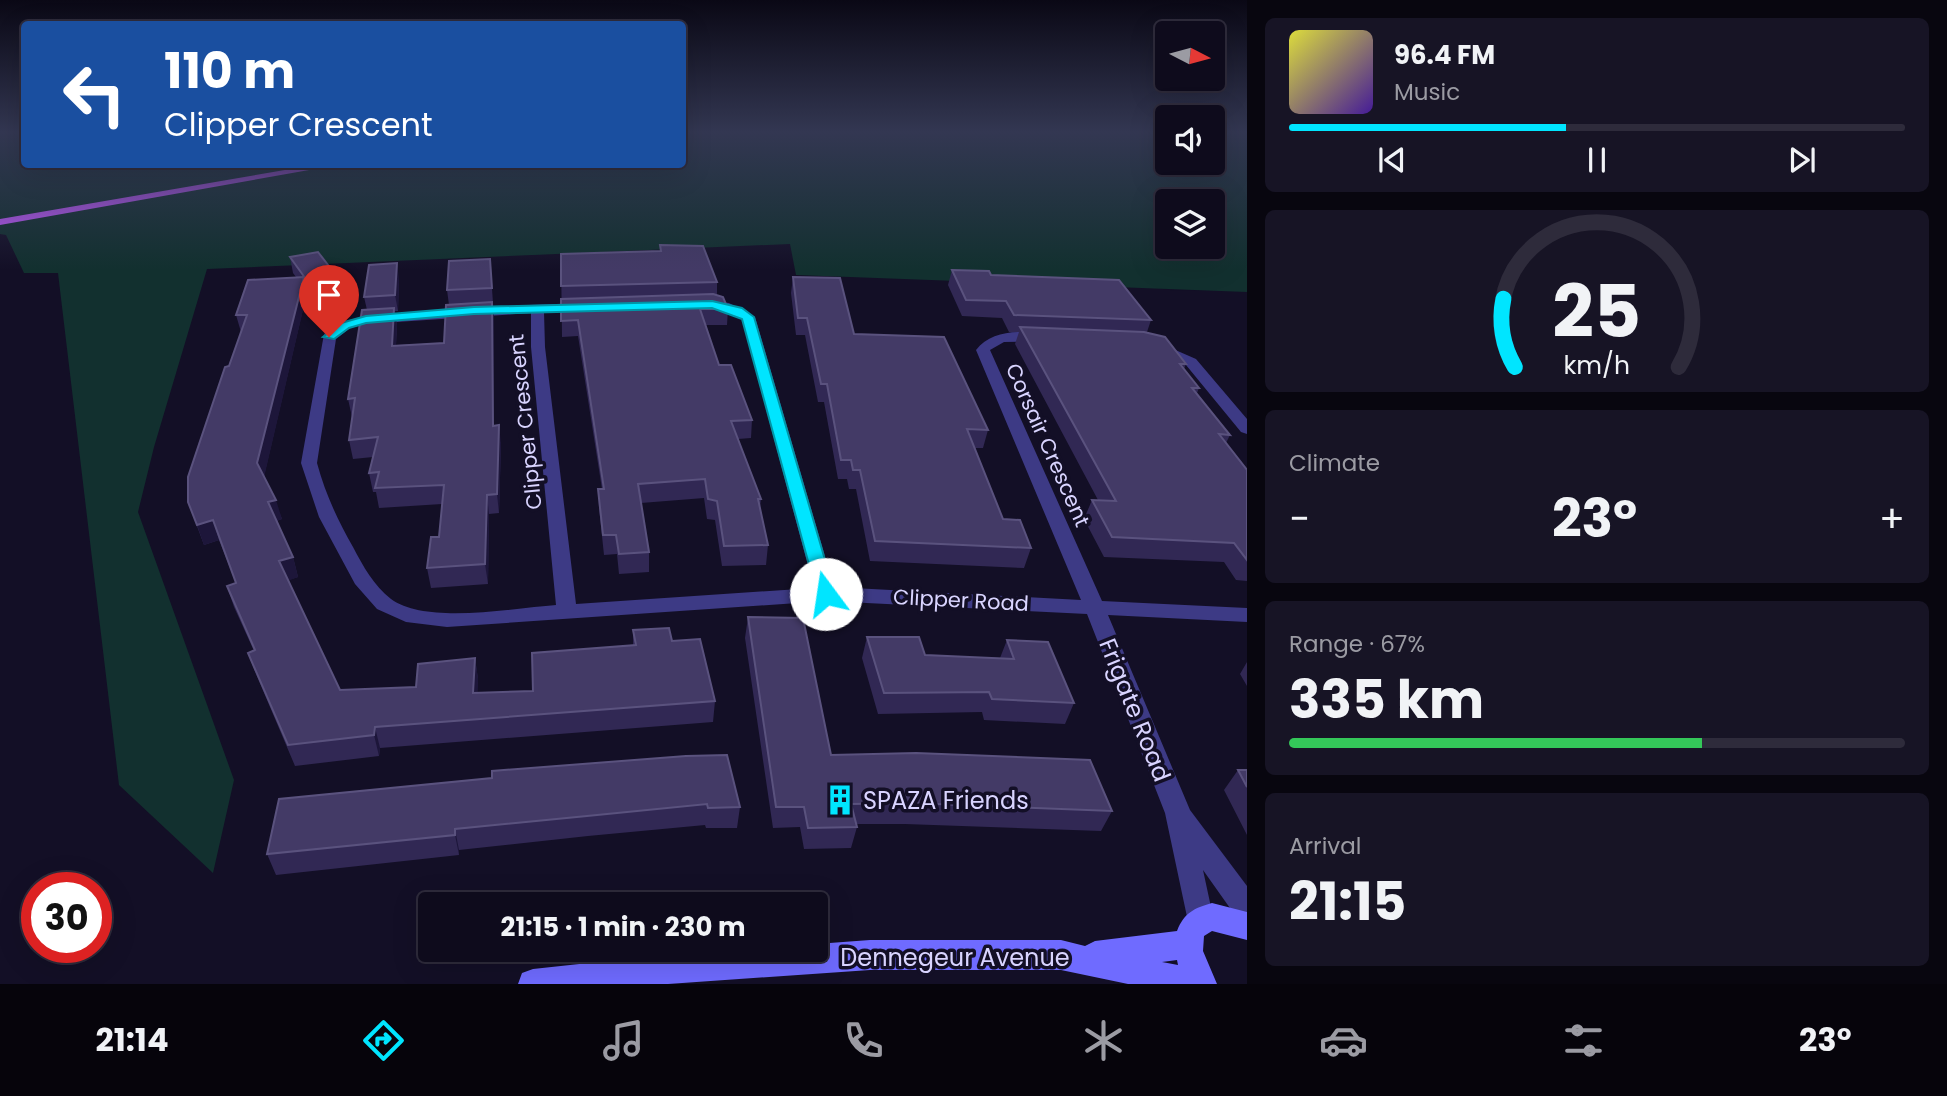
<!DOCTYPE html>
<meta charset="utf-8">
<style>
body{margin:0;font-family:Poppins,sans-serif;background:#171425;color:#f1f3f6;height:100vh;display:flex;flex-direction:column;font-size:26px;white-space:nowrap}
*{box-sizing:border-box;margin:0}
p{font-size:23px;color:#9b9ba3}
.icon{flex:none;width:38px;height:38px;fill:none;stroke:currentColor;stroke-width:2;stroke-linecap:round;stroke-linejoin:round}
.map{position:relative;flex:1;overflow:hidden}
.sheet{display:flex;flex-direction:column;gap:18px;padding:18px;background:#08060f;width:700px}
.sheet>*{flex:none}
.banner{position:absolute;left:21px;top:21px;width:665px;height:147px;border-radius:7px;box-shadow:0 7px 28px #0002,0 0 0 2px #2e2b3b;background:#1a4fa0;color:#fff;overflow:hidden}
.needle{width:46px;rotate:96deg}
.controls{position:absolute;left:1155px;top:21px;display:grid;gap:14px}
.controls a{display:grid;place-items:center;width:70px;height:70px;border-radius:7px;background:#0e0b1c;box-shadow:0 7px 28px #0002,0 0 0 2px #2e2b3b;font-size:35px}
.speed{position:absolute;left:21px;top:872px;display:flex;gap:14px;font-size:35px;font-weight:700;text-align:center}
.speed>*{display:grid;place-content:center;width:91px;height:91px;border-radius:50%;background:#0e0b1c;box-shadow:0 7px 28px #0002,0 0 0 2px #2e2b3b;line-height:1}
.speed .limit{border:10px solid #d22;background:#fff;color:#111}
.pin{position:absolute;display:grid;place-items:center;width:60px;height:60px;color:#fff;margin:-72px -30px;border-radius:50% 50% 50% 0;rotate:-45deg;box-shadow:0 0 7px #0007}
.pin .icon{rotate:45deg}
.me{position:absolute;width:77px;margin:-38px;rotate:346deg;stroke-linejoin:round;filter:drop-shadow(0 0 5px #0008)}
.turn{display:flex;align-items:center;gap:24px;height:147px;padding:0 28px;font-size:32px}
.turn .icon{width:91px;height:91px;stroke-width:2.5}
.turn b{display:block;font-size:49px;line-height:60px}
.big{font-size:52px;font-weight:700;line-height:1.1}
.sheet .tile{flex:1;display:flex;flex-direction:column;justify-content:center;gap:10px;min-width:0;padding:0 24px;border-radius:10px;background:#171425}
.sheet .dial{align-items:center;gap:0}
.dial svg{height:182px;overflow:visible;fill:none;stroke:#2e2b3b;stroke-width:7;stroke-linecap:round;text-anchor:middle}
.dial text{fill:#f1f3f6;stroke:none}
.song{display:flex;align-items:center;gap:21px}
.cover{width:84px;height:84px;border-radius:10px;background:linear-gradient(135deg,hsl(60 70% 55%),hsl(260 70% 35%))}
.played{height:7px;border-radius:4px;background:linear-gradient(90deg,#00e5ff 45%,#2e2b3b 45%)}
.keys{display:flex;justify-content:space-around;direction:ltr}
.heat{display:flex;justify-content:space-between;align-items:center;font-size:38px;direction:ltr}
.charge{height:10px;border-radius:5px;background:linear-gradient(90deg,#34c759 67%,#2e2b3b 0)}
.trip{position:absolute;left:418px;top:892px;width:410px;height:70px;border-radius:7px;background:#0e0b1c;box-shadow:0 7px 28px #0002,0 0 0 2px #2e2b3b;font-weight:700;line-height:70px;text-align:center}
.menu{display:flex;height:112px;justify-content:space-around;align-items:center;background:#06040b;color:#9b9ba3}
.menu .icon{width:49px;height:49px}
.menu .on{color:#00e5ff}
.menu b{font-size:32px;color:#f1f3f6}
main{display:flex;flex:1;min-height:0}
.map>svg:first-child{display:block}
</style>
<main>
<div class="map">
<svg width="1247" height="984" viewBox="0 0 1247 984">
<rect width="100%" height="100%" fill="#130f26"/>
<path fill="#12302f" fill-rule="evenodd" d="M0,132H24V164H682L683,132H1167V163H1213V132H1247V292L796,275L790,244L207,269L154,447L138,512L234,780L213,873L119,785L58,273H24L6,235L0,234ZM1167,201H1213V247H1167Z"/>
<g fill="none" stroke-linecap="round" stroke-linejoin="round">
<path fill="#3d3a85" fill-rule="evenodd" d="M706,300L729,303L755,317L834,587L1081,600L976,350C992,329 1023,330 1047,335V341L1004,342L990,350L1102,601L1247,608V622L1108,615L1190,810L1247,886V922L1237,918L1203,870L1214,921L1210,931L1200,935L1190,931L1165,813L1087,614L826,601L447,627L406,622L377,609L355,584L319,517L301,463L324,334L340,322L366,316L474,307L584,303L589,304V310L544,312L545,347L576,604L814,588L742,319L721,310L701,307V301ZM531,313V347L556,605C514,608 426,625 391,599C374,586 363,566 353,547C338,521 325,493 317,463L336,339L350,328L366,324Z
M1157,342L1196,359L1247,419V434L1241,432L1186,365L1152,349L1150,346Z"/>
<path fill="#6f6bff" fill-rule="evenodd" d="M1212,903L1247,912V940L1212,931L1204,936L1203,951L1217,984H1128L1061,970H870L668,984H518L522,973L533,969L709,950H816V944L870,940H1061L1085,946L1095,941L1177,931C1184,913 1194,908 1212,903ZM1177,960L1178,965L1162,962Z"/>
<path fill="#c25bff" fill-rule="evenodd" d="M320,164H343L0,225V219Z"/>
</g>
<path fill="#312854" d="M660,245L717,282V295L728,309L727,325H706L719,365L752,420L751,438L738,439L761,499L760,507L768,545L766,565L722,566L715,520L707,519L704,498L641,503L649,552V572L619,574L617,554L604,555L599,508L598,489H602L578,336L562,337L561,254L660,251Z
M290,257L345,299L316,305L307,292L264,476L282,519L276,521L293,557L298,577L288,580L340,690L416,687L475,658L478,679L477,693L533,691L633,646V630L672,641L715,701L713,722L380,748L379,756L295,766L256,674L248,653L254,651L234,607L227,586L236,583L219,540L204,545L188,502L229,366L241,332L236,315L296,277L293,273Z
M490,259L494,318V425L501,444L499,513L489,514L488,584L431,588L427,568L439,537L442,504L379,508L376,492H373L369,473L373,457L353,459L349,440L352,417L348,399L367,310L364,297L399,279L398,311H395L397,325L396,345L444,343L449,305L447,290Z
M952,270L991,275L1151,320L1147,332L1186,364L1184,369L1199,388L1197,393L1230,435L1226,443L1247,470V581L1236,580L1224,562L1104,557L1084,519L1092,500H1098L1015,344L1019,332H1009L1002,318L962,316L948,285Z
M793,277L854,334L988,430L983,448H975L1003,519L1031,548L1024,568L870,561L856,489H849L847,479H838L824,402H818L805,335H796L791,293Z
M748,617L831,755L1112,811L1101,831L905,824H856L857,827L851,848L804,849L800,827L773,828L745,638Z
M867,637L925,655L1000,658L1007,640L1074,703L1065,724L984,720L982,712L878,714L862,658Z
M1247,662V686L1240,674Z
M1238,770H1247V835L1224,790Z
M492,778L740,807L737,828H706L705,825L588,836L459,850V855L276,875L267,854Z"/>
<path fill="#1d163a" d="M397,263L399,279L398,311L395,295Z
M304,277L307,293L263,482L257,463Z
M342,283L345,299L316,305L313,289Z
M492,302L494,318V444L493,426Z
M394,308L397,325L395,363L392,346Z
M499,425L501,444L499,513L497,494Z
M487,495L489,514L488,584L485,564Z
M276,500L282,519L274,522L268,502Z
M213,520L219,540L204,545L197,525Z
M293,557L298,577L285,582L279,561Z
M475,658L478,679L477,713L473,693Z
M375,727L380,748L379,756L374,735Z
M455,829L459,850V855L455,835Z"/>
<path fill="#433a66" stroke="#5a527e" stroke-width="2" d="M660,245L703,246L717,282L561,286V254L661,251Z
M318,252L342,283L313,289L290,257Z
M490,259L492,288L447,290L449,261Z
M397,263L395,295L364,297L369,265Z
M952,270L989,271L991,275L1119,280L1151,320L1014,315L1006,301L966,300Z
M304,277L257,463L276,500L268,502L293,557L279,561L340,690L416,687L418,664L475,658L473,693L533,691L532,653L636,645L633,630L669,628L672,641L700,639L715,701L375,727L374,735L288,745L248,653L255,650L227,586L236,583L213,520L197,525L188,502V477L225,367L229,366L247,315H236L248,280Z
M793,277L840,278L854,334L944,337L988,430L967,429L1003,519L1020,520L1031,548L875,541L860,470H853L851,460H841L827,384H821L807,318H798Z
M713,294L723,297L728,309H700L719,365H731L752,420L731,421L761,499H758L768,545L724,546L717,501L708,499L705,479L638,484L649,552L619,554L616,535H603L598,489H604L578,320L561,321V299Z
M492,302L493,426L499,425L497,494L487,495L485,564L427,568L431,537H439L444,485L375,488L379,472L369,473L378,437L349,440L355,398L348,399L362,310L394,308L392,346L444,343L446,305Z
M1020,327L1144,332L1165,337L1186,364H1180L1199,388H1192L1230,435L1219,434L1247,470V560L1234,543L1112,537L1092,500L1116,501Z
M748,617L803,618L831,755L916,753L1090,760L1112,811L911,803L851,804L857,827L808,828L804,807H776Z
M867,637H919L925,655L1014,659L1007,640L1048,642L1074,703L992,699L989,692L884,693Z
M727,755L740,807L708,808L707,804L587,816L455,829V835L267,854L279,799L492,778V771L686,756Z
M1238,770H1247V787Z"/>
<linearGradient id="sky" x2="0" y2="1"><stop stop-color="#0a0815"/><stop offset="0.49" stop-color="#333752"/><stop offset="1" stop-color="#333752" stop-opacity="0"/></linearGradient>
<rect width="1247" height="270" fill="url(#sky)"/>
<path fill="#00e5ff" stroke="#0095a6" stroke-width="2" d="M712,301L742,308L754,317L835,594L832,598H819L817,594L742,319L712,308L474,314L366,323L349,328L334,339L323,337L341,323L366,316L474,307Z"/>
<defs>
<g id="building-bare" transform="scale(2.415)"><path d="M-4-6H4V6H1V3H-1V6H-4ZM-2.5-4.3h1.7v1.8h-1.7ZM.8-4.3h1.7v1.8H.8ZM-2.5-1h1.7V.8h-1.7ZM.8-1h1.7V.8H.8Z" fill="#00e5ff" stroke="#130f26" stroke-width="2.5" paint-order="stroke"/></g>
</defs>
<g fill-rule="evenodd">
<use href="#building-bare" x="840" y="800"/>
</g>
<g text-anchor="middle" dominant-baseline="central" stroke-width="7" stroke-linejoin="round" paint-order="stroke">
<g font-size="21" fill="#d9d4ff" stroke="#130f26">
<text transform="translate(525 422) rotate(-96)">Clipper Crescent</text>
<text transform="translate(1048 445) rotate(66)">Corsair Crescent</text>
<text transform="translate(961 600) rotate(3)">Clipper Road</text>
</g>
<g font-size="24" fill="#d9d4ff" stroke="#130f26">
<text transform="translate(1135 710) rotate(68)">Frigate Road</text>
<text x="955" y="957">Dennegeur Avenue</text>
</g>
<g font-size="24" fill="#d9d4ff" stroke="#130f26" text-anchor="start">
<text x="863" y="800">SPAZA Friends</text>
</g>
</g>
</svg>
<div class="controls">
<a><svg class="needle" viewBox="-14 -14 28 28"><path d="M0-13l5 13h-10z" fill="#e53935"/><path d="M0 13l5-13h-10z" fill="#9b9ba3"/></svg></a>
<a><svg class="icon" aria-label="sound" viewBox="0 0 24 24"><path d="M4 9h4l5-4v14l-5-4H4zM17 9q2 3 0 6"/></svg></a>
<a><svg class="icon" aria-label="layers" viewBox="0 0 24 24"><path d="M12 4l9 5-9 5-9-5zM3 14l9 5 9-5"/></svg></a>
</div>
<div class="speed"><div class="limit">30</div></div>
<div class="pin" style="left:329px;top:337px;background:#d93025"><svg class="icon" aria-label="arrive" viewBox="0 0 24 24"><path d="M6 21V4h12l-3 4 3 4H6"/></svg></div>
<svg class="me" style="left:826px;top:594px" viewBox="-20 -20 40 40"><circle r="19" fill="#fff"/><path d="M0-13L10 11 0 6-10 11z" fill="#00e5ff"/></svg>
<div class="trip">21:15 · 1 min · 230 m</div>
<div class="banner">
<div class="turn"><svg class="icon" aria-label="left" viewBox="0 0 24 24"><path d="M17 20v-9H6M10 6l-5 5 5 5"/></svg><div><b>110 m</b>Clipper Crescent</div></div>
</div>
</div>
<section class="sheet">
<div class="tile">
<div class="song"><i class="cover"></i><div><b>96.4 FM</b><p>Music</p></div></div>
<div class="played"></div>
<div class="keys"><svg class="icon" aria-label="previous" viewBox="0 0 24 24"><path d="M18 5L8 12l10 7zM5 5v14"/></svg><svg class="icon" aria-label="pause" viewBox="0 0 24 24"><path d="M8 5v14M16 5v14"/></svg><svg class="icon" aria-label="next" viewBox="0 0 24 24"><path d="M6 5l10 7-10 7zM19 5v14"/></svg></div>
</div>
<div class="tile dial"><svg viewBox="0 0 100 80">
<path d="M14 69A42 42 0 1 1 86 69"/>
<path d="M14 69A42 42 0 0 1 9 39" stroke="#00e5ff"/>
<text x="50" y="56" font-size="32" font-weight="700">25</text>
<text x="50" y="72" font-size="11">km/h</text>
</svg></div>
<div class="tile"><p>Climate</p>
<div class="heat"><a>−</a><b class="big">23°</b><a>+</a></div>
</div>
<div class="tile"><p>Range · 67%</p><b class="big">335 km</b><div class="charge"></div></div>
<div class="tile"><p>Arrival</p><b class="big">21:15</b></div>
</section>
</main>
<nav class="menu">
<b>21:14</b>
<svg class="icon on" aria-label="directions" viewBox="0 0 24 24"><path d="M12 3l9 9-9 9-9-9zM9 14v-3h6M13 9l2 2-2 2"/></svg>
<svg class="icon" aria-label="music" viewBox="0 0 24 24"><path d="M9 18V5l10-2v13"/><circle cx="6" cy="18" r="3"/><circle cx="16" cy="16" r="3"/></svg>
<svg class="icon" aria-label="phone" viewBox="0 0 24 24"><path d="M5 4h4l2 5-3 2q2 4 5 5l2-3 5 2v4C11 20 4 13 5 4z"/></svg>
<svg class="icon" aria-label="climate" viewBox="0 0 24 24"><path d="M12 3v18M4 7l16 10M4 17L20 7"/></svg>
<svg class="icon" aria-label="car" viewBox="0 0 24 24"><path d="M5 17H2v-5l4-1 3-4h7l3 4 3 1v5h-3M9 17h6M6 11h13"/><circle cx="7" cy="17" r="2"/><circle cx="17" cy="17" r="2"/></svg>
<svg class="icon" aria-label="filters" viewBox="0 0 24 24"><path d="M4 7h16M4 17h16"/><circle cx="9" cy="7" r="2"/><circle cx="15" cy="17" r="2"/></svg>
<b>23°</b>
</nav>
